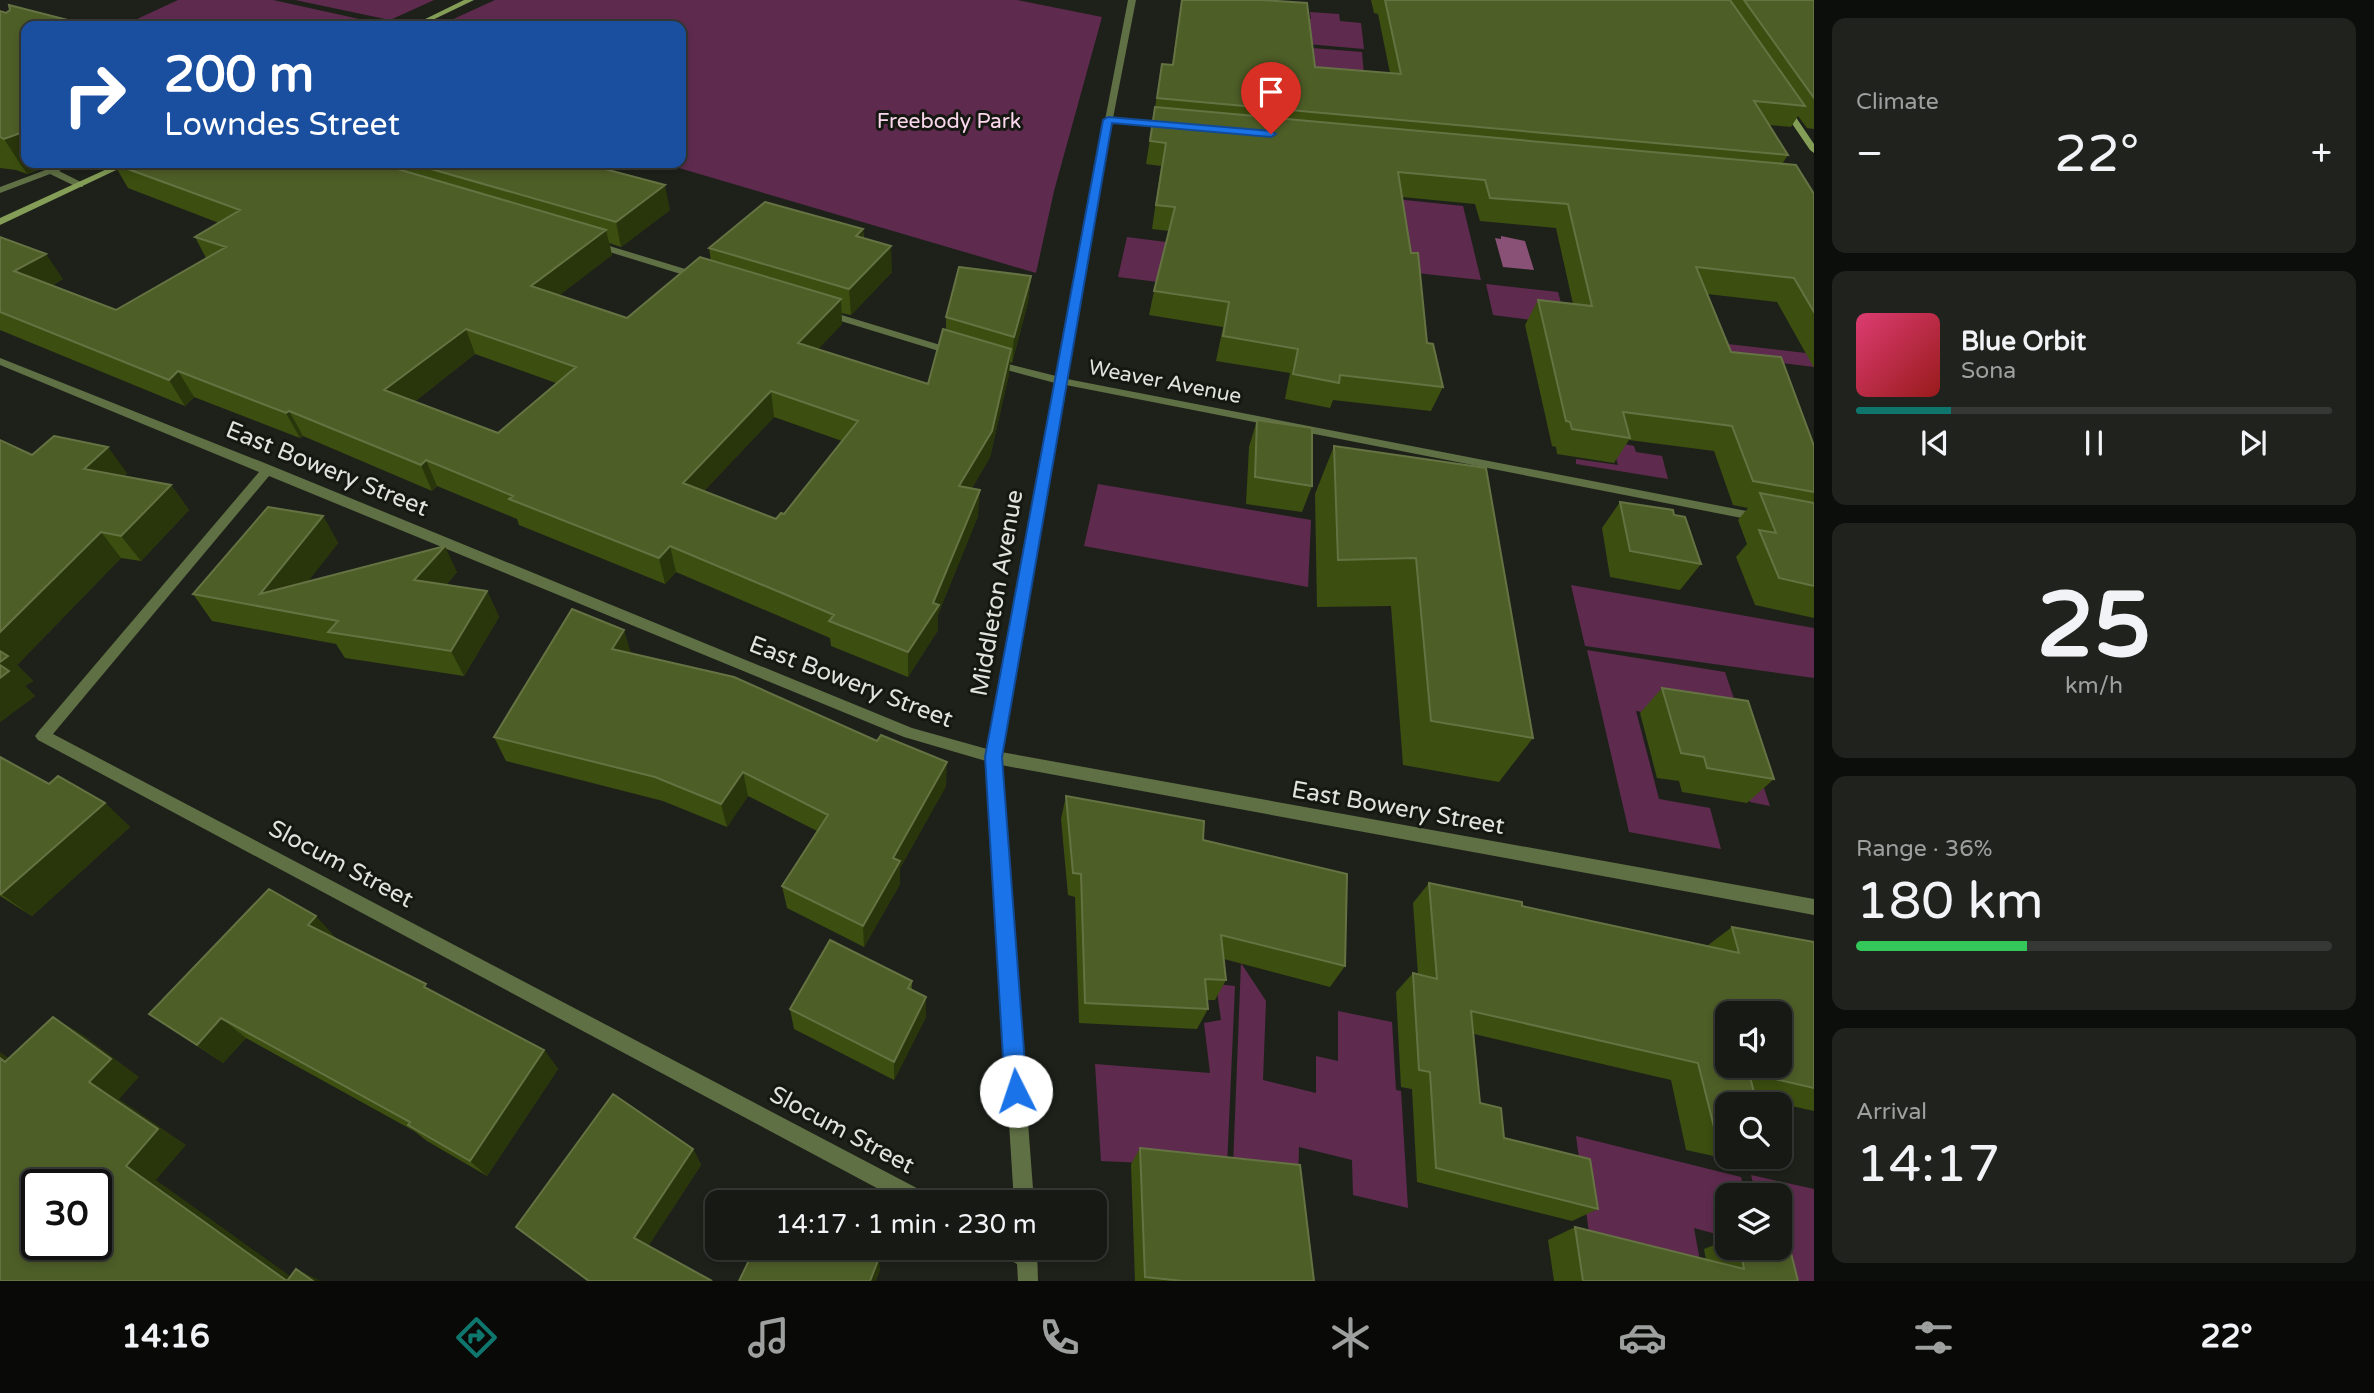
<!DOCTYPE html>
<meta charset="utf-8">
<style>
body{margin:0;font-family:"Varela Round",sans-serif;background:#1f221d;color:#f1f3f6;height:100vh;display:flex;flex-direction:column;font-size:26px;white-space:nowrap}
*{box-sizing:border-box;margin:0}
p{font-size:23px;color:#9ea0a0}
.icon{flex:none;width:38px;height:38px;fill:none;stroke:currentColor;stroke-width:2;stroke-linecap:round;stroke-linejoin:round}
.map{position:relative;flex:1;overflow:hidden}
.sheet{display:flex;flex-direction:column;gap:18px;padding:18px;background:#0c0e0b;width:560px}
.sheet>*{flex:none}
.banner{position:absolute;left:21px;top:21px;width:665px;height:147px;border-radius:14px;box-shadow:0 4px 10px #0003,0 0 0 2px #353834;background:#1a4fa0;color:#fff;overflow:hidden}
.tools{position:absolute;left:1715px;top:1001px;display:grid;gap:14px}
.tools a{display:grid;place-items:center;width:77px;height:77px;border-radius:14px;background:#161914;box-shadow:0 4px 10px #0003,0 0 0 2px #353834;font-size:35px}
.speed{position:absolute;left:21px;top:1169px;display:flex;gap:14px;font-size:35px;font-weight:700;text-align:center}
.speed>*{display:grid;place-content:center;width:91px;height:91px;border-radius:50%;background:#161914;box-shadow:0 4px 10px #0003,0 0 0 2px #353834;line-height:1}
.speed .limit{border:4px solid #111;border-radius:10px;background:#fff;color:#111}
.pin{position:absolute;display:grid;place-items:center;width:60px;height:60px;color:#fff;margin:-72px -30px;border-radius:50% 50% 50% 0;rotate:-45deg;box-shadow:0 0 7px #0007}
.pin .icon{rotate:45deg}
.me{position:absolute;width:77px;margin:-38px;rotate:356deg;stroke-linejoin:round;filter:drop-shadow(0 0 5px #0008)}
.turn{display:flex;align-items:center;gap:24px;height:147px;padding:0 28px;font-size:32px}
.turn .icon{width:91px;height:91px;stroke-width:2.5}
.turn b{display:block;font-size:49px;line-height:60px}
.big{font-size:52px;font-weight:600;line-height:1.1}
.sheet .card{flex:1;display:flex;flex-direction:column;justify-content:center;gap:10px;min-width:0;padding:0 24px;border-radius:14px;background:#1f221d}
.sheet .dial{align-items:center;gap:0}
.dial b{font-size:91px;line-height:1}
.song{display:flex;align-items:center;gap:21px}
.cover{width:84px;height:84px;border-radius:10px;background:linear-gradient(135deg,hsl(340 70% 55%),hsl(0 70% 35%))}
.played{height:7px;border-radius:4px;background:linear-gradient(90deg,#0f766e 20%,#353834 20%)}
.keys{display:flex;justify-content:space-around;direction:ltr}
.heat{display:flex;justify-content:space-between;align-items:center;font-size:38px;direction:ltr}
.charge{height:10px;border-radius:5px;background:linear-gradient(90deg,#34c759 36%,#353834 0)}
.trip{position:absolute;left:705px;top:1190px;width:402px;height:70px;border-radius:14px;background:#161914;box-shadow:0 4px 10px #0003,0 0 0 2px #353834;font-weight:600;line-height:70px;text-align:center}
.tabs{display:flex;height:112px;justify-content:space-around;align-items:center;background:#090a08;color:#9ea0a0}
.tabs .icon{width:49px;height:49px}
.tabs .on{color:#0f766e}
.tabs b{font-size:32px;color:#f1f3f6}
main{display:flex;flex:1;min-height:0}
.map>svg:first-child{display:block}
</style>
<main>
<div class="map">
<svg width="1814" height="1281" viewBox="0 0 1814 1281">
<rect width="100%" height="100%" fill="#1e211a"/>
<path fill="#5e2b4e" d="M178,0H273L382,24L122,26Z
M295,0H434L390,20Z
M495,0H1017L1102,17L1054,191L1036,273L662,163H681V26H438Z
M1310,12L1339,14L1340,21L1361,23L1364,49L1249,39L1250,14L1311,19Z
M1312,48L1362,52L1365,86L1312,84Z
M1395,199L1463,206L1481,280L1407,272Z
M1127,237L1329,263L1247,293L1118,277Z
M1486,284L1558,292L1576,357L1554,323L1493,315Z
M1658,336L1814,354V367L1765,361Z
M1600,402L1624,444L1634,446L1636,452L1662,456L1668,479L1576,464V459L1618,465Z
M1098,484L1311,520L1308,587L1084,546Z
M1571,585L1814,628V678L1585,646Z
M1587,650L1725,672L1770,806L1750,802L1724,725L1636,711L1659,799L1710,808L1721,849L1629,832Z
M1241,963L1266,1001L1263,1080L1316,1093V1056L1338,1061V1011L1392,1022L1396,1090L1401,1091L1408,1208L1353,1195L1352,1160L1299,1147L1298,1183L1233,1167Z
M1216,984L1235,986L1227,1167L1101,1161L1095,1064L1210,1073L1204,1023L1221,1020Z
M1576,1136L1741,1177L1745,1195H1727V1237L1694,1228L1700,1261L1589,1233Z
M1751,1175L1814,1189V1281H1778L1780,1195H1756Z"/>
<path fill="#885175" d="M1501,236L1525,241L1534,270L1503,267L1495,238L1501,239Z"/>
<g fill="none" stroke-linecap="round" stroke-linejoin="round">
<path fill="#607045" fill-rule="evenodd" d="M64,163H75L59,171L83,183V187H77L50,174L0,193V187Z"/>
<path fill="#607045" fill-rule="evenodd" d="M1128,0H1136L1113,118L1169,122L1173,125L1169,128L1112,123L1067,379L1762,514L1768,518L1762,522L1066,385L1001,752L1814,899V915L1001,765L1034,1202H1014L986,761L904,737L269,476L53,734L930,1195L933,1202H903L38,740L35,736L38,732L259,472L0,365V358L272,466L912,728L987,749L1055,383L988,365L987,363L992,360L1056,376Z
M593,241L705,275L706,277L697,279L590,246V242Z
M825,310L960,351L961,353L956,356L952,355L821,315V311Z
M999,1248H1037L1038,1281H1018L1017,1264L1002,1255Z"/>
<path fill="#849e57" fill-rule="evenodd" d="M464,0H474L420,26H411Z
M1781,104H1787L1814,144V153L1810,150L1780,106Z
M120,163H131L0,225V218Z"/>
</g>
<path fill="#3c4e10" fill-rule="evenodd" d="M1182,0L1315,67L1390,73L1378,14L1374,13L1371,0H1730V1L1731,0H1814V129L1807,128L1798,116L1791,127L1769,125L1788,155L1782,164L1814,194V368L1777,302L1707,294L1731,352L1814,446V618L1755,605L1736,557L1747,544L1738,520L1748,508L1733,505L1714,451L1629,440L1614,463L1557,454L1556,447L1552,446L1525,325L1538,300L1573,304L1556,228L1480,221L1475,204L1402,197L1427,343L1443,387L1431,411L1333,400L1330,408L1285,399L1290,373L1216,361L1223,327L1149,315L1154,291L1169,231L1152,229L1161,166L1146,164L1162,64L1172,65Z
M0,11L52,165L27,174L16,170L0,168Z
M117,163H582L670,210L621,247L609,243L612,255L559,295L627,318L711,261L709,248L863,229L864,238L892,272L851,315L841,313L842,324L818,349L928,384L946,330V317L1031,276L1028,302L1012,363L1010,362L1009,374L990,457L972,488L978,516L938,614V630L908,677L831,646L830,638L676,572L665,584L519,525L517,519L437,486L432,491L303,436L300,438L194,397L185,406L0,330V237L63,279L51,286L116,310L206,258L195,237L219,223L128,188L114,164ZM475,354L556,383L498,433L414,402ZM774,417L842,441L784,514L776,519L704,491Z
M1257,420L1312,486L1302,512L1246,504L1249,447Z
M1334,446L1486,468L1533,738L1499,782L1403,765L1391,606L1317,607L1315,494Z
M32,455L127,473L124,476L171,485L189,510L141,561L121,558L17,665L33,681L25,686L35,696L0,722Z
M1620,502L1674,515L1701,564L1680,590L1610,577L1602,528Z
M323,516L338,543L308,581L457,572L446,585L487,591L499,617L464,676L345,658L336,644L212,621L193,594Z
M631,654L946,786L900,868V884L864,947L787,908L782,886L817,831L748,796L727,827L663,801L506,761L494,737Z
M1662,688L1774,779L1747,803L1682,792L1679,781L1657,778L1640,713Z
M0,757L49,784L105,803L130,827L32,916L0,896Z
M1066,796L1203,840L1345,966L1330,987L1224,959L1226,980L1215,1000H1207L1208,1009L1197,1029L1079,1023L1075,897L1068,895L1061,819Z
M1429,883L1522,906L1707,946L1732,927L1814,942V1111L1755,1098L1727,1104V1157H1745L1737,1161L1686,1150L1671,1080L1474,1034L1480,1103L1504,1138L1598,1209L1572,1221L1417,1182L1412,1089L1401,1087L1396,992L1413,973L1418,975L1413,903Z
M336,938V939L431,991L544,1050L558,1069L487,1176L427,1141L414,1131L246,1038L223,1063L149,1014Z
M912,981V990L926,1017L894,1080L794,1029L790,1009Z
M1140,1148L1314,1281H1135L1131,1164Z
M693,1149L701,1165L648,1246L712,1281H587L516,1227Z
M1575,1227L1706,1260L1704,1249L1727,1240V1248H1780L1798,1281H1554L1548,1240Z"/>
<path fill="#29350b" d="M26,131V163H55L27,174L4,139Z
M665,185L670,210L621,247L616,222Z
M863,229L864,255L856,236Z
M606,230L612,255L538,312L531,286Z
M891,246L892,272L851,315L849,289Z
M46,254L63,279L31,296L14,271Z
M1031,276L1028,302L1012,363L1014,337Z
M841,299L842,324L800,368L798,343Z
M466,329L475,354L396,416L384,390Z
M1011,349L1009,374L990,457L958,512L959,486Z
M178,371L194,397L185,406L169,380Z
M771,391L774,417L688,508L683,483Z
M289,411L303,436L300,438L286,413Z
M108,447L127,473L104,495L84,469Z
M426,460L437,486L432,491L421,465Z
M171,485L189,510L141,561L121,536Z
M980,490L978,516L938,614V630L908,677V652L933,603Z
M323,516L338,543L285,611L260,594Z
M101,532L121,558L17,665L33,681L25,686L35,696L0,722V632Z
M445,546L457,572L427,606L414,580Z
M670,546L676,572L665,584L659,558Z
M487,591L499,617L464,676L451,651Z
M624,630L632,656L612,649Z
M947,762L946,786L900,868V884L864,947L863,926L893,858Z
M743,772L748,796L727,827L721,804Z
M105,803L130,827L32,916L1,894Z
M316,916L336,938L329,946L308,925Z
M926,997V1017L894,1080V1062Z
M53,1017L83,1035L139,1077L119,1099L186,1145L156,1180L297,1281H287L126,1166L89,1082Z
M221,1018L246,1038L223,1063L197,1045Z
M544,1050L558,1069L487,1176L470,1161Z
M0,1052L38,1079L5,1062L0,1058Z
M693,1149L701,1165L645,1251L634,1238Z
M879,1258L880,1270L876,1281H870Z
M296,1269L321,1281H313Z"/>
<path fill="#4e5e27" stroke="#657343" stroke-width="2" fill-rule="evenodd" d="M1182,0H1262L1307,3L1315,67L1401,74L1385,0H1730L1805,106L1754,101L1788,155L1157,98L1162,64L1173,65Z
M1744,0H1814V98Z
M9,5L91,26H26V131L4,139L0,137V11L6,13L10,10Z
M1155,107L1796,165L1814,194V312L1794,278L1696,267L1731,352L1781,357L1814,446V492L1753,481L1732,426L1623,412L1630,438L1572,429L1570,422L1566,421L1538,300L1592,306L1568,204L1490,198L1485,180L1398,172L1411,253H1418L1427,343L1433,344L1443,387L1340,375L1339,383L1293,374L1298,349L1223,336L1229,302L1154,291L1175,207L1156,205L1166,143L1150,141Z
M117,163H377L606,230L531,286L627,318L700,257L841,299L798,343L928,384L943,329L1011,349L992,431L959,486L980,490L933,603L939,605L908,652L829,621L834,615L670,546L659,558L509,499L513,496L426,460L421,465L289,411L286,413L178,371L169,380L0,312V237L46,254L14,271L116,310L226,247L195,237L240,210L114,164ZM466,329L576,367L498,433L384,390ZM771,391L858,421L784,514L781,513L776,519L683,483Z
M410,163H582L665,185L616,222Z
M765,202L863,229L856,236L891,246L849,289L709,248Z
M959,267L1031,276L1014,337L946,317Z
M1257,420L1312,428V486L1255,477Z
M54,436L108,447L84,469L171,485L121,536L101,532L0,632V440L32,455Z
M1334,446L1486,468L1533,738L1431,721L1416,558L1338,560Z
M1760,493L1814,503V586L1779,578L1759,530L1776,533Z
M1620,502L1673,510L1674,515L1685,517L1701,564L1630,551Z
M268,507L323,516L260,594L445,546L414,580L487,591L451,651L328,632L338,621L193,594Z
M572,609L624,630L612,649L734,677L877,741L881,735L947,762L893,858L900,861L863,926L782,886L828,815L743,772L721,804L655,777L494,737Z
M0,651L8,656L0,662Z
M0,665L9,671L0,678Z
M1662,688L1748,701L1774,779L1707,768L1704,757L1681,753Z
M0,757L49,784L58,776L105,803L1,894H0Z
M1066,796L1204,821L1203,840L1347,874L1345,966L1221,935L1226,980L1205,979L1208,1009L1085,1003L1081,874L1073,873Z
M1429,883L1522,902V906L1739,953L1732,927L1814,942V1088L1749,1073L1757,1104H1727V1138L1716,1135L1698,1063L1471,1011L1480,1103L1501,1108L1504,1138L1590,1159L1598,1209L1436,1168L1430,1072L1419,1070L1413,973L1437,979ZM1727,1013H1780V1066H1727Z
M269,889L316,916L308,925L426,984L424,987L544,1050L470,1161L408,1125L410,1122L221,1018L197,1045L149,1014Z
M830,940L912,981L908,988L926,997L894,1062L790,1009Z
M53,1017L111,1059L89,1082L158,1129L126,1166L287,1281L296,1269L313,1281H0V1058L5,1062ZM37,1185H96V1244H37Z
M613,1094L693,1149L634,1238L712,1281H589L516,1227Z
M1140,1148L1300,1165L1314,1281H1183L1145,1277Z
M1575,1227L1744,1269L1740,1248H1780V1247L1790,1249L1798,1281H1583Z
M755,1248H865L866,1249L865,1251L879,1258L870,1281H739Z"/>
<path fill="#1a73e8" stroke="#114b97" stroke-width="2" d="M1108,117L1271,131L1276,134L1271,137L1112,123L1002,757L1027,1091L1023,1099L1016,1102L1008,1099L1005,1091L985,757L1103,120Z"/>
<g text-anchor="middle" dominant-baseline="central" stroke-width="6" stroke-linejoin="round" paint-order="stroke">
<g font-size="21" fill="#fad7ec" stroke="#151711">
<text x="949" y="121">Freebody Park</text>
</g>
<g font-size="21" fill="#e1e3de" stroke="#151711">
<text transform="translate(1165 382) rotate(11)">Weaver Avenue</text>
</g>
<g font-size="24" fill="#e1e3de" stroke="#151711">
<text transform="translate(327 469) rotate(22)">East Bowery Street</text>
<text transform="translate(997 593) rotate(-80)">Middleton Avenue</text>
<text transform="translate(851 682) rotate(21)">East Bowery Street</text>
<text transform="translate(1398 808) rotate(10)">East Bowery Street</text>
<text transform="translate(341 864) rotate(28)">Slocum Street</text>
<text transform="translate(842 1130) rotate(28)">Slocum Street</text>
</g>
</g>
</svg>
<div class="tools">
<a><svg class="icon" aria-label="sound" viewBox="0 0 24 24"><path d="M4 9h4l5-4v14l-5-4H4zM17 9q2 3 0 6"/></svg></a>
<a><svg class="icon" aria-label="search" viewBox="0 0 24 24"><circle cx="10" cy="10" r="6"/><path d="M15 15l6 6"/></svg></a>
<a><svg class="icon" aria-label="layers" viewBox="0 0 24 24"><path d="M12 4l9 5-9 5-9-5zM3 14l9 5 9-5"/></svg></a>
</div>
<div class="speed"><div class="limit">30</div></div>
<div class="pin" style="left:1271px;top:134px;background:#d93025"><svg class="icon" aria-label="arrive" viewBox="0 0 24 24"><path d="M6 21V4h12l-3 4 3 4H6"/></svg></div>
<svg class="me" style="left:1016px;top:1091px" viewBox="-20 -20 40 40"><circle r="19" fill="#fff"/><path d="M0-13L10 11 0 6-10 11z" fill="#1a73e8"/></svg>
<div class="trip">14:17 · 1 min · 230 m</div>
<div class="banner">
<div class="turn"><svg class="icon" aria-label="right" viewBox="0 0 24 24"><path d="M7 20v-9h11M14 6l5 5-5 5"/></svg><div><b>200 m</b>Lowndes Street</div></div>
</div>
</div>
<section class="sheet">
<div class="card"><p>Climate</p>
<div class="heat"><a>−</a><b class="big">22°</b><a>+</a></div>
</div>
<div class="card">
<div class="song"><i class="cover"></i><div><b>Blue Orbit</b><p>Sona</p></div></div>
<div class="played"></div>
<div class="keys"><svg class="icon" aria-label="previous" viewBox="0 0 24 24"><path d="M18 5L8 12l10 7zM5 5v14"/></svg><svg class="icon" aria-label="pause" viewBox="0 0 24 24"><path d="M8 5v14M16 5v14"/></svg><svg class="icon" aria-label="next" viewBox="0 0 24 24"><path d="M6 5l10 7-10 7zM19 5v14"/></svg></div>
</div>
<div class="card dial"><b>25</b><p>km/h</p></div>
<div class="card"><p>Range · 36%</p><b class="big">180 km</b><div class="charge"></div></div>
<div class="card"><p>Arrival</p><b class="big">14:17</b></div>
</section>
</main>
<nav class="tabs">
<b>14:16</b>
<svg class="icon on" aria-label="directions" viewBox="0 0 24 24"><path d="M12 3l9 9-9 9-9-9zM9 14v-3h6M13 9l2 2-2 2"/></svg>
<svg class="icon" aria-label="music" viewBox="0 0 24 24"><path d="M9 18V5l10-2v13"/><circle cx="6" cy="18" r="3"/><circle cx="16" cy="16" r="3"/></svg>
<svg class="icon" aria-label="phone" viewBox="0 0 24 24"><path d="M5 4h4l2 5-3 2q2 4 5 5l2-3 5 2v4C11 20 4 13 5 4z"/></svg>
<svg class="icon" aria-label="climate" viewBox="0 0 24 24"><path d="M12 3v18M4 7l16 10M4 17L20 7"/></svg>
<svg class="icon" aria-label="car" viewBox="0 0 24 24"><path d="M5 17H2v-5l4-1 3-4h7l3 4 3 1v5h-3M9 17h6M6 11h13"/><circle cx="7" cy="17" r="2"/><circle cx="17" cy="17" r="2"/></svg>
<svg class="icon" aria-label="filters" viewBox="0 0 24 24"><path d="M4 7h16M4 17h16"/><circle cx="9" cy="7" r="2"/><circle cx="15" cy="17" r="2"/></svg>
<b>22°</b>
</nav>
